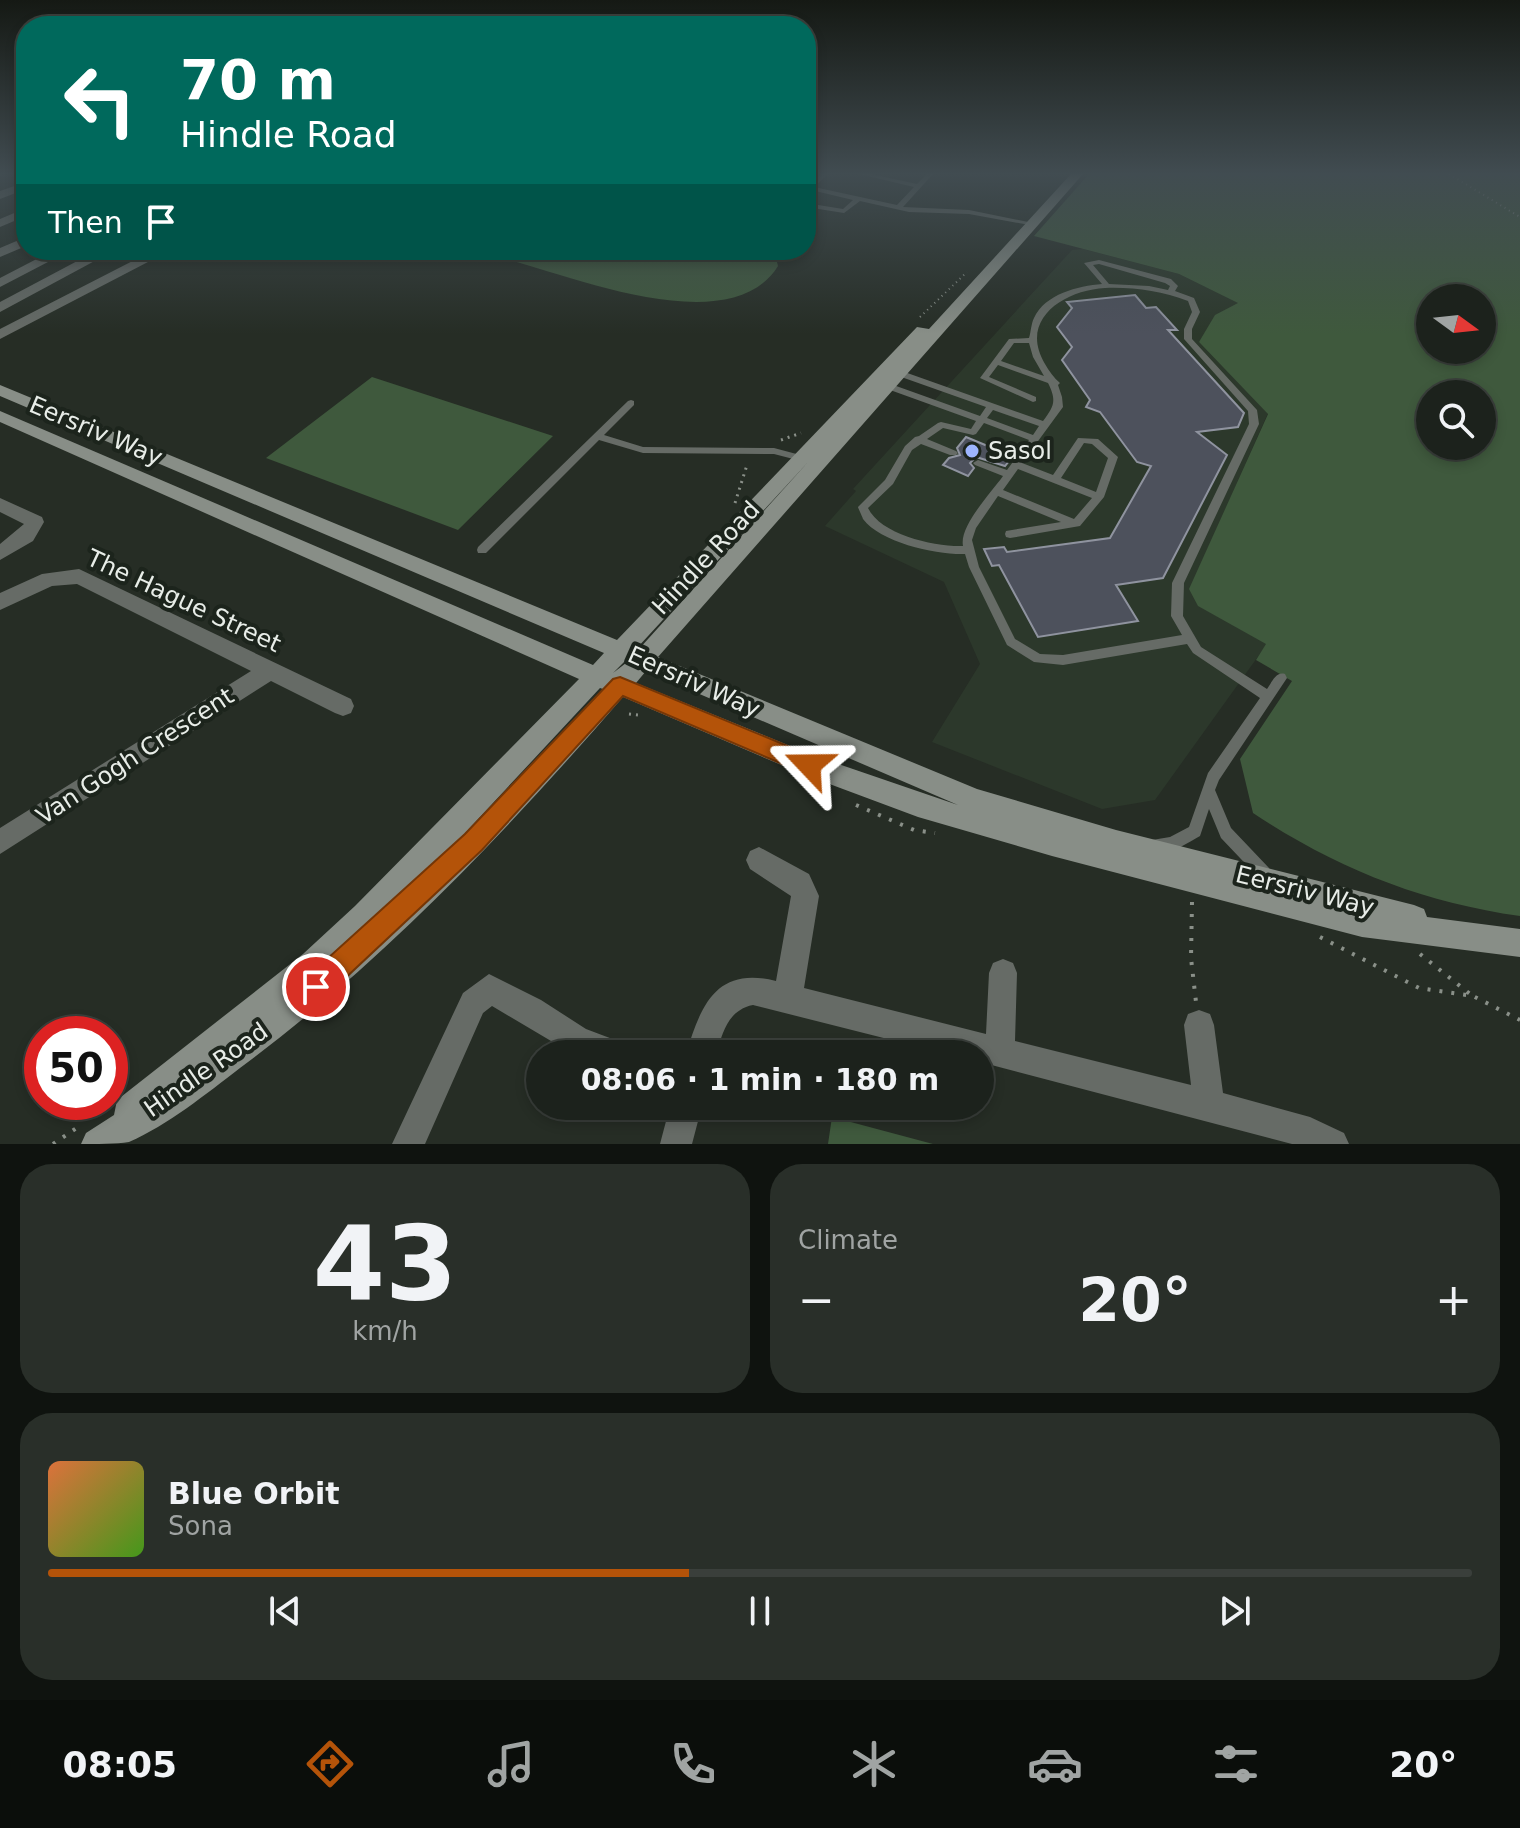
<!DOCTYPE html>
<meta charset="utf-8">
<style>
body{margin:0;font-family:"DejaVu Sans",sans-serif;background:#292f29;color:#f1f3f6;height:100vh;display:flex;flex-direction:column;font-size:30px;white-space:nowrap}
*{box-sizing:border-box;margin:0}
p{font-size:26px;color:#a0a4a3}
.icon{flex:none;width:44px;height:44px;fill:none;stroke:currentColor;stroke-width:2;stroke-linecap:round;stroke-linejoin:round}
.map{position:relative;height:1144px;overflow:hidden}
.details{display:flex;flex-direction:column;gap:20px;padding:20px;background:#0f130f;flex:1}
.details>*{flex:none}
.top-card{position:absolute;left:16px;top:16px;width:800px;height:244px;border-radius:32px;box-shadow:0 4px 12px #0003,0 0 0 2px #3a3f3b;background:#00695c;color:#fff;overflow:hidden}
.needle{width:52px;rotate:105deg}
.controls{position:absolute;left:1416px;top:284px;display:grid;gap:16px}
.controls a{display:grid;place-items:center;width:80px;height:80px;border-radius:50%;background:#1c221c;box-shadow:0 4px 12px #0003,0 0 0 2px #3a3f3b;font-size:40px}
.speed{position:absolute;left:24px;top:1016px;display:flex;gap:16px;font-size:40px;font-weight:700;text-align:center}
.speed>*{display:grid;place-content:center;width:104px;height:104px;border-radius:50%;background:#1c221c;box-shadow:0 4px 12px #0003,0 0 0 2px #3a3f3b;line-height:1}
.speed .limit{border:12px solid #d22;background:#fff;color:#111}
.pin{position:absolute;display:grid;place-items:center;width:68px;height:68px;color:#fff;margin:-34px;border:4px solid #fff;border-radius:50%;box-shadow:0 2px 8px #0007}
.me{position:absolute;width:88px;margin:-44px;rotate:293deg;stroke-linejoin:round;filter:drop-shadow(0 0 6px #0008)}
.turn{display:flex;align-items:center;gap:28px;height:168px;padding:0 32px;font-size:36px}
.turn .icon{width:104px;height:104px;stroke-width:2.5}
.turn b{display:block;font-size:56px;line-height:68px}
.then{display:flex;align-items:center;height:76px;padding:0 32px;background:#0003;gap:16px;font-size:30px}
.big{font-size:60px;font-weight:800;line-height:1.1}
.details .tile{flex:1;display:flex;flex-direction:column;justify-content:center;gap:12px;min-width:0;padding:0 28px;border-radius:32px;background:#292f29}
.details .dial{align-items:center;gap:0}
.dial b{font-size:104px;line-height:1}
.song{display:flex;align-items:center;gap:24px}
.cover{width:96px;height:96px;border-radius:12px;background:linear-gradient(135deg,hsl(20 70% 55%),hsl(100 70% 35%))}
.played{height:8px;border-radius:4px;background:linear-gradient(90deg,#b45309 45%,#3a3f3b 45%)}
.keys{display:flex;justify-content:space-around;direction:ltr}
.heat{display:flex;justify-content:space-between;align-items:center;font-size:44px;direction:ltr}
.details .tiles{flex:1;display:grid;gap:20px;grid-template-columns:1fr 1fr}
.tile:last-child{grid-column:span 2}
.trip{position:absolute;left:526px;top:1040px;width:468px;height:80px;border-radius:40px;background:#1c221c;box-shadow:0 4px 12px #0003,0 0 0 2px #3a3f3b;font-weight:800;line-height:80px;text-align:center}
.tab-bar{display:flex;height:128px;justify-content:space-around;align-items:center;background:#0b0e0b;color:#a0a4a3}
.tab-bar .icon{width:56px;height:56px}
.tab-bar .on{color:#b45309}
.tab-bar b{font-size:36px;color:#f1f3f6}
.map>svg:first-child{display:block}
</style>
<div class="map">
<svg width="1520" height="1144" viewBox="0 0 1520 1144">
<rect width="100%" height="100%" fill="#262d25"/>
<path fill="#2c382b" d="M1083,249L1179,274L1239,303L1199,342L1268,413L1190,589L1199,606L1267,644L1155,800L1102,809L932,742L980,664L944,582L825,526L856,491L853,489L1072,250Z"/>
<path fill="#3f593d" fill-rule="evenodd" d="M1089,174H1520V916C1421,902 1336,868 1253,813L1240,759L1292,681L1256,660L1266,644L1198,606L1189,589L1268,414L1199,342L1215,315L1238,303L1179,274L1034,236ZM1430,298H1482V350H1430ZM1430,394H1482V446H1430Z
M494,250H774L778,266C732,341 576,278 510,260Z
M372,377L553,436L458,530L266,458Z
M832,1117L933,1144H828Z"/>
<path fill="#4d515c" stroke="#8f939f" stroke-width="2" d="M1135,295L1146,308L1156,307L1177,330H1168L1244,413L1238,427L1197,432L1227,455L1163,578L1116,585L1138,621L1038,637L999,565L992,566L984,549L1004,547L1007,552L1110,538L1151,466L1137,462L1100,412L1086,407L1090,400L1062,360L1072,347L1057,327L1072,308L1067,302Z
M966,437L990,447L1013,456L1005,466L976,457L970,463L974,468L968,476L943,465L949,458L960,455L957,448Z"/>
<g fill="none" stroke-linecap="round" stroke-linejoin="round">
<path stroke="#8a9089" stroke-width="2" stroke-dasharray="1 4" stroke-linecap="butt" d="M1449,174L1520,217
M1516,174L1520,176
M920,317L967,272"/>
<path stroke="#8a9089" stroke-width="3" stroke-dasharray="2 5" stroke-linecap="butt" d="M781,440L801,433
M735,503L747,465
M629,714L638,715"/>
<path stroke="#8a9089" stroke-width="4" stroke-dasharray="3 9" stroke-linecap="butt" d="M856,805L914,830L935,833
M1192,902L1191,958L1196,1002
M1320,937L1419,988L1473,996L1520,1020
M1420,954L1470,994
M53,1144L78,1127"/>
<path fill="#666b66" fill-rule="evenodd" d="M821,174H828L814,187L897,205L914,187L859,174H871L917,184L927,174H933L903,207L969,210L1038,224L1035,226L969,214L909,212L860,201L844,213L806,207V203L843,209L853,200L807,189V187Z
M1099,260L1171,279L1178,286L1175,291L1194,298L1200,312L1192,329V339L1257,410L1259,424L1184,583L1183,616L1201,647L1267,689C1272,682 1276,671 1285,674L1287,678L1219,780L1215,790L1231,828L1269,868L1271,873L1269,878L1264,880L1259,878L1221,838L1209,809L1200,836C1184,845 1171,855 1152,850L1150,845L1152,840L1170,837L1189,827L1208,773L1260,698L1193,653L1187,644L1063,665L1034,662L1007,645L969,567L965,554C937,555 881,543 863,519C863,518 858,508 858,507L885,480L905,446L915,437L919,436L938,423L941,422L971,429L976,421L879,386V382H885L980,416L986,407L890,373V369H896L1043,421C1054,406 1057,401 1048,383L998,365L989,377L1036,397V401L1033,402L980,378L1009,339L1029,338C1031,332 1031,324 1034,318C1045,294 1078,286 1102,284L1084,263ZM1099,264L1165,283L1170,286L1168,290L1149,286L1109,284L1093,265ZM1105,288C1134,287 1161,291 1188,301L1192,312L1184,329V339L1248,411L1249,424L1172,583L1171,616L1182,635L1063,655L1040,654L1015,639L979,567L972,540L976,528L998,496L1061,522L1006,531L1005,534L1006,537L1010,538L1080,526L1104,497L1118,457L1098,439L1078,438L1053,475L1022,463L1063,407L1062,397L1058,385L1060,383C1054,378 1049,371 1045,364C1018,319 1065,290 1105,288ZM1014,343H1029L1033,357L1044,376L1001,361ZM993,410L1039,426L1033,435L987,418ZM984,423L1029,440L1007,470L978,460L973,463L975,465L1003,476C991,493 959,526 963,546C935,547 881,535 868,508L893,484L912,450L921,444L950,455H956L958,453L956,451L927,439L943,428L973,435L976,434ZM1084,443L1092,444L1108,458L1096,492L1061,478ZM1018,469L1092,498L1074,519L1003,490Z
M631,400L634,401V405L604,435L643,447L774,448L804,456L806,458L801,461L774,454L643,453L599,440L486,553H478L477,550L478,547L628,401Z"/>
<path fill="#666b66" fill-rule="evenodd" d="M26,182V189L0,199V191Z
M26,208V216L0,227V219Z
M26,237V246L0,257V248Z
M54,250H71L0,287V278Z
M98,250H115L0,312V302Z
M154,250H171L0,339V329Z
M0,498L42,517L44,522L33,541L0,560V544L24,524L0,512Z
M79,569L351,699L354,706L351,713L343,716L335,713L271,681L0,854V828L251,671L77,584L52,586L0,610V593L42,574Z
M759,847L809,874L819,896L804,988L986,1034L989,973L993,963L1003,959L1013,963L1017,973L1015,1041L1191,1085L1184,1025L1188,1014L1199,1010L1210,1014L1214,1025L1223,1093L1310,1117L1344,1133L1349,1144H1292L980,1062V1054H947L753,1005C728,1010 723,1032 716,1054H686C701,1004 717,966 776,981L791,896L750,869L746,860L750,851Z
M489,974L541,1000L586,1029L623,1043L627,1054H573L492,1006L483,1013L425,1144H392L463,993Z
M670,1106H702L692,1144H660Z"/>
<path fill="#888e87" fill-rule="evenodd" d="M1071,174H1083L658,657L977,789L1116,830L1414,905L1424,909L1427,917L1520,929V957L1362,937L1052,856L918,817L800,773L623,697C506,832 383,962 240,1068C206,1094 168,1125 129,1142C116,1144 95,1144 81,1144L86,1133L114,1115L117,1100L303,954L355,906L579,679L0,422V411L593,665L604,653L0,396V385L617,640L917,327L929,329ZM809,461L639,649L637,648ZM624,662L626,663L613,673ZM646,671L958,805L815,756L636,683ZM600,688L603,689L451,848Z"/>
</g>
<linearGradient id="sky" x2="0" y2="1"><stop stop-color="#151914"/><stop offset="0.52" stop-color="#414c51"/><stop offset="1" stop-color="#414c51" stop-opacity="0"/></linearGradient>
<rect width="1520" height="334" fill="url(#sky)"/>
<path fill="#b45309" stroke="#753606" stroke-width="2" d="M620,677L817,758L820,765L817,772L809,775L801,772L623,696L482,850L325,997L316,1000L306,997L303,987L306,978L465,834L613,679Z"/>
<circle fill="#9db4fd" stroke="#1c241c" stroke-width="3" cx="972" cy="451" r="8"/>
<g text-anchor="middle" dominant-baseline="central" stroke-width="8" stroke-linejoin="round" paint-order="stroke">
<g font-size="24" fill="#e8ede8" stroke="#1c241c">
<text transform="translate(96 431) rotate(23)">Eersriv Way</text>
<text transform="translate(706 558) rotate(-47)">Hindle Road</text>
<text transform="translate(184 601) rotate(25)">The Hague Street</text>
<text transform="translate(694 682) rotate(24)">Eersriv Way</text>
<text transform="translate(135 756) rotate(-33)">Van Gogh Crescent</text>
<text transform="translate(1305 891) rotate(14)">Eersriv Way</text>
<text transform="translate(206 1070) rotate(-35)">Hindle Road</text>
</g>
<g font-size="24" fill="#e8ede8" stroke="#1c241c" text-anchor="start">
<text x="988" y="451">Sasol</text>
</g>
</g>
</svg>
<div class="controls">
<a><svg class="needle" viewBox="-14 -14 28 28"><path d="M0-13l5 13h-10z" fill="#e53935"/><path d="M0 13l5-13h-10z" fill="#a0a4a3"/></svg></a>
<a><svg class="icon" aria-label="search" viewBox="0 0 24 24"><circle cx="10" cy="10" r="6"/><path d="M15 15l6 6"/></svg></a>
</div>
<div class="speed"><div class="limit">50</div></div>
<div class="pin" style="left:316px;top:987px;background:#d93025"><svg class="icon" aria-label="arrive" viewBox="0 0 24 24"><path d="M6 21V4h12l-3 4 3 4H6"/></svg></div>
<svg class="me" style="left:809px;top:765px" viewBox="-20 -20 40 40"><path d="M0-17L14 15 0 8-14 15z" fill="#b45309" stroke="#fff" stroke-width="4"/></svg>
<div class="trip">08:06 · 1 min · 180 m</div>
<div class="top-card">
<div class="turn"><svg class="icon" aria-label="left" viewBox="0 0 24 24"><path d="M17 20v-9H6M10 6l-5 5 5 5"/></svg><div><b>70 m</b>Hindle Road</div></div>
<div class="then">Then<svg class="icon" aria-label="arrive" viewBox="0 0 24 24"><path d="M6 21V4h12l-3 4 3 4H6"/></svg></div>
</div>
</div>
<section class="details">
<div class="tiles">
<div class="tile dial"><b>43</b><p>km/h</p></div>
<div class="tile"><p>Climate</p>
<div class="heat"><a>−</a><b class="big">20°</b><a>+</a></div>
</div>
<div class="tile">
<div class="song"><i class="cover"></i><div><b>Blue Orbit</b><p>Sona</p></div></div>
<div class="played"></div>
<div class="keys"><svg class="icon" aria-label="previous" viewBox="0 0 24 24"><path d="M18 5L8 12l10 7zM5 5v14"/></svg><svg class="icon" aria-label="pause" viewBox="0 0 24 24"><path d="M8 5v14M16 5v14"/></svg><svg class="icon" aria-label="next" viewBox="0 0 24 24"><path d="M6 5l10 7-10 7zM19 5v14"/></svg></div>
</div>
</div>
</section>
<nav class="tab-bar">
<b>08:05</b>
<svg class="icon on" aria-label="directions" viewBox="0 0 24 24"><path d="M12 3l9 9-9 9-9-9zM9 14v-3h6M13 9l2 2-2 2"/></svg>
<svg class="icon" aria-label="music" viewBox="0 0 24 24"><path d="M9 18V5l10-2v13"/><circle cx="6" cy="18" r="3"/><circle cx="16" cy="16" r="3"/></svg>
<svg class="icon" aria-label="phone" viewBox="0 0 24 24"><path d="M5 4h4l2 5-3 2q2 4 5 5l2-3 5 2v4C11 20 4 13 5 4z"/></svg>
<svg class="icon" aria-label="climate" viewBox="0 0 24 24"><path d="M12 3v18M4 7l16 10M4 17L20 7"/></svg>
<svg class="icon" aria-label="car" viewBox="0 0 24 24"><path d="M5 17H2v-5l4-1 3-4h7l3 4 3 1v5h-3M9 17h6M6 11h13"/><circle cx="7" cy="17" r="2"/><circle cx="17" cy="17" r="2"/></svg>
<svg class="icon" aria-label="filters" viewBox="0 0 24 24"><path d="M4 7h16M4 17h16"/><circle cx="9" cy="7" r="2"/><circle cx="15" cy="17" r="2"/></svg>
<b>20°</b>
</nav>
